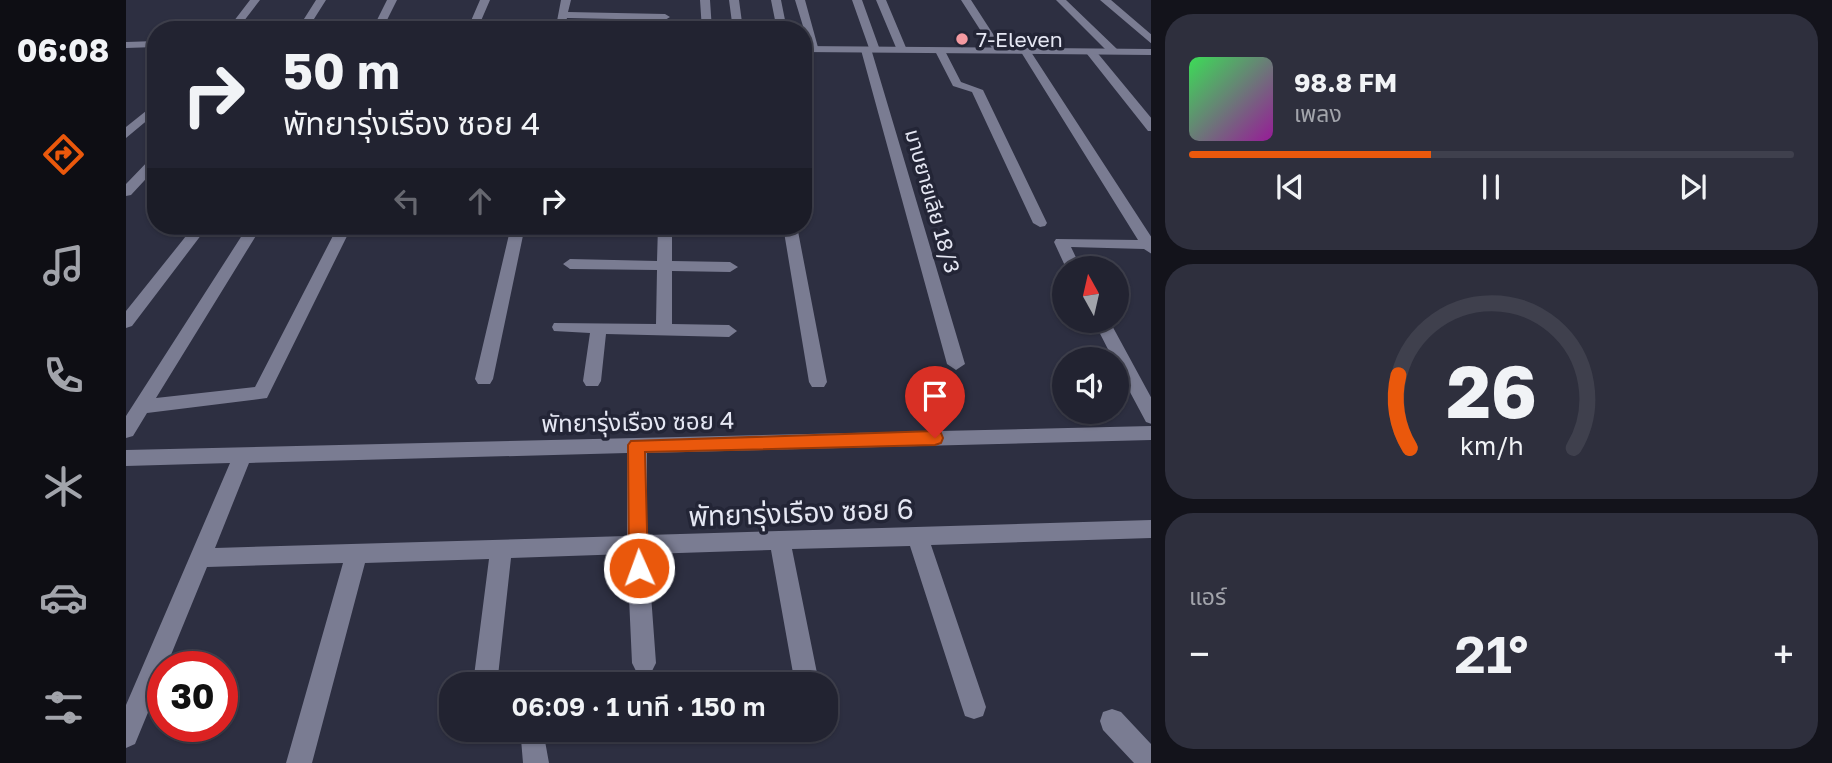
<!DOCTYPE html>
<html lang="th">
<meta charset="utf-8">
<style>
body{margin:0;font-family:"Golos Text","Noto Sans Thai",sans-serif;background:#2e2f3d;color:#f1f3f6;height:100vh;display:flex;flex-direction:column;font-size:26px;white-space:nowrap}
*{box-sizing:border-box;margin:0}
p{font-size:23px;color:#a2a4ab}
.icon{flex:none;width:38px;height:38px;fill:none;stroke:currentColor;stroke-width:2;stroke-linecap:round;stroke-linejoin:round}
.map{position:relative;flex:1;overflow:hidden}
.panel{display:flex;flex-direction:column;gap:14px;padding:14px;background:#13131b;width:681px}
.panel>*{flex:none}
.top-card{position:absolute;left:21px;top:21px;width:665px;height:214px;border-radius:28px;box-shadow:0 2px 5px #0004,0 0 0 2px #3f404d;background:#222331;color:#f1f3f6;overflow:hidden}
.needle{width:46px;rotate:352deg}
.tools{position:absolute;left:926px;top:256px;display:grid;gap:14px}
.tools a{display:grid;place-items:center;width:77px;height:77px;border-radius:50%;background:#222331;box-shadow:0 2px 5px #0004,0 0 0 2px #3f404d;font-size:35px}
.speed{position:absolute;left:21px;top:651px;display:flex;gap:14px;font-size:35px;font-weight:700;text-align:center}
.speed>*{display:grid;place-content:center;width:91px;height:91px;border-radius:50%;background:#222331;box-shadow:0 2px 5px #0004,0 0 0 2px #3f404d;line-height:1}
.speed .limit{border:10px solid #d22;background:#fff;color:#111}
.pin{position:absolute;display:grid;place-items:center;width:60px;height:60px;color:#fff;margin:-72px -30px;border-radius:50% 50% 50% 0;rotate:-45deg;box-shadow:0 0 7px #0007}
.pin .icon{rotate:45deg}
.me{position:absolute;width:77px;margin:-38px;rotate:358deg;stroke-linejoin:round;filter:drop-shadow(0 0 5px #0008)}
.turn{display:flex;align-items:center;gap:24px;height:147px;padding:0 21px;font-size:32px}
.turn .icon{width:91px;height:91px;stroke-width:2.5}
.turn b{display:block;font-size:49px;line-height:60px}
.lanes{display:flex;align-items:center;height:66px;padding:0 21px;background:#0003;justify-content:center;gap:35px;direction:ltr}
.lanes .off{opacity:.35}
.big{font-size:52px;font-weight:600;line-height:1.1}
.panel .widget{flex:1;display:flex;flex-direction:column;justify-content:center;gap:10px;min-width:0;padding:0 24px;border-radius:28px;background:#2e2f3d}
.panel .dial{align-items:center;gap:0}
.dial svg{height:182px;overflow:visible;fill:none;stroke:#3f404d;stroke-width:7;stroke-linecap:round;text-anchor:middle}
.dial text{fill:#f1f3f6;stroke:none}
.song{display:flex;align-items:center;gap:21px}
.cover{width:84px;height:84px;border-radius:10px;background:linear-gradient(135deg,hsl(130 70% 55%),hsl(300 70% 35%))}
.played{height:7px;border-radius:4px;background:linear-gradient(90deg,#ea580c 40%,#3f404d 40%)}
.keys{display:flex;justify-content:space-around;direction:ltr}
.heat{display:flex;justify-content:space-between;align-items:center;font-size:38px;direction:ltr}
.trip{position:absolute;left:313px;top:672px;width:399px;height:70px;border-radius:28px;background:#222331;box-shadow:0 2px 5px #0004,0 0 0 2px #3f404d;font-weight:600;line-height:70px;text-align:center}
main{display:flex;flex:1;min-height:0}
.tabs{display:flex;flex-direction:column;width:126px;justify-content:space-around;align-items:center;background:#0e0e14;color:#a2a4ab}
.tabs .icon{width:49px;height:49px}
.tabs .current{color:#ea580c}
.tabs b{font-size:32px;color:#f1f3f6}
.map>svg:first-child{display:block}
</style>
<main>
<nav class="tabs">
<b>06:08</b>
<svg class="icon current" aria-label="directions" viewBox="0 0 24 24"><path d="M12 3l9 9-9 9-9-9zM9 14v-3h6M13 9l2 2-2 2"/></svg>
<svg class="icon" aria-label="music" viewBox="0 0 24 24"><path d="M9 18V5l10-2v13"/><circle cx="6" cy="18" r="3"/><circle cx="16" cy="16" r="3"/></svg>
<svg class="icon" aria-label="phone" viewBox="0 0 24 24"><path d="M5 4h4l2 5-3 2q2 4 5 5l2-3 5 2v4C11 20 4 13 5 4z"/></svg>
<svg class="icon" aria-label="climate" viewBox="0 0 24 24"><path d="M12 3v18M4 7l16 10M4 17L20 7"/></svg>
<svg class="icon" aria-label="car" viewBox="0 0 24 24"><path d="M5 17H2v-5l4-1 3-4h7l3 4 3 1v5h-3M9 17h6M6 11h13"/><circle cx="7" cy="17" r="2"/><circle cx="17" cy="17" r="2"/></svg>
<svg class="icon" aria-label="filters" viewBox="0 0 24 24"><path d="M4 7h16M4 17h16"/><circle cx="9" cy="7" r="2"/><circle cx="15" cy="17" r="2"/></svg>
</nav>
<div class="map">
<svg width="1026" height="763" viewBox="0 0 1026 763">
<rect width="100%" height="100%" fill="#2d2f41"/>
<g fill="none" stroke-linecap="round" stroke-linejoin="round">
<path fill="#7a7c92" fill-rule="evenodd" d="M124,0H134L111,30H101Z
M190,0H200L181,30H171Z
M261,0H271L256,30H246Z
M354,0H364L351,30H341Z
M435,0H445L442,12L539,14L544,17L539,20L441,18C439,28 431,30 422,30L424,24L431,21Z
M574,0H584L586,30H576Z
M603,0H613L617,30H607Z
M645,0H655L661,30H651Z
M669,0H679L693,51L684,49Z
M726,0H736L754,50L746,52L839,364L830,370L821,364L735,50L743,48Z
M750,0H760L781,50L780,52L771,50Z
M835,0H845L878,51L877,53H869Z
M930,0H940L992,50V54H984Z
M974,0H985L1026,35V44Z
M810,49H818L835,82L857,90L921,223L919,226L914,227L907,223L846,92L827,86L809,51Z
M900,49L905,52L1026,238V254L1018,249L945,247L955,268H940L928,242L930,239L1012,240L895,52Z
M965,49L969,50L1026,119V131H1022L961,54L960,52Z
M30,103V113L0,138V127Z
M30,156V168L5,195L0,196V184L26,157Z
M68,226H82L6,326L0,328V311Z
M122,226H136L30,398L129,387L212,226H226L141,398L21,413L7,436L0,438V416Z
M385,226H399L367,379L364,384H352L349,379Z
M532,226H546V261L604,262L612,267L604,272L546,271V324L603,325L611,331L603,337L480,334L475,381L472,386H460L457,381L464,333L428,331L426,327L428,323L530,324L531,270L444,269L437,264L444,259L531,261Z
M657,226H671L701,382L698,387H686L683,382Z
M967,320H983L1026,399V424L1020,422L990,366V359H987Z
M1026,426V440L521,453V535L1026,520V538L805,545L860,707L857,716L848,719L839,716L836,707L784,546L666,549L691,673L687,681L681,684L671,681L667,673L645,550L522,554L530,663L526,671L518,675L510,671L506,663L501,554L385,558L372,676L369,684H351L348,676L363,559L239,563L186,763H160L217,563L81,567L40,667H37V676L9,744L0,748V705L104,463L0,466V450ZM501,453V536L89,548L123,463Z
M986,709L995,712L1026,745V763H1008L977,730L974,721L977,712Z
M399,730H417L423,763H397L395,739Z"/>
<path fill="#7a7c92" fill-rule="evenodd" d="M30,41V47L0,48V42Z
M677,46L1026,49V55L677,52Z"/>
</g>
<path fill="#ea580c" stroke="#983908" stroke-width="2" d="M809,431L815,433L817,438L815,443L809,445L519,452L522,568L520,575L513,577L506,575L503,568L502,445L505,441Z"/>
<circle fill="#f49aa1" stroke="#232536" stroke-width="2.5" cx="836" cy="39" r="7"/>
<g text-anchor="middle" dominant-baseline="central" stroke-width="7" stroke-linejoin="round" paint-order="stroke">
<g font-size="21" fill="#e5e7f3" stroke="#232536" text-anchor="start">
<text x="850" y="39">7-Eleven</text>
</g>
<g font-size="21" fill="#e5e7f3" stroke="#232536">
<text transform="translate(807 201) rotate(74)">มาบยายเลีย 18/3</text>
</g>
<g font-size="24" fill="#e5e7f3" stroke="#232536">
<text transform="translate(512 421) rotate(-1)">พัทยารุ่งเรือง ซอย 4</text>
</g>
<g font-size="28" fill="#e5e7f3" stroke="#232536">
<text transform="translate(675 512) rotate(-2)">พัทยารุ่งเรือง ซอย 6</text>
</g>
</g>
</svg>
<div class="tools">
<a><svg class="needle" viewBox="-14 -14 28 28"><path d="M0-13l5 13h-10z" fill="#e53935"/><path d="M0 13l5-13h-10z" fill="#a2a4ab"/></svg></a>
<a><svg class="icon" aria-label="sound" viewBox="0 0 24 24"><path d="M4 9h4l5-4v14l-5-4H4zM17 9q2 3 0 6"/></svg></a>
</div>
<div class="speed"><div class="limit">30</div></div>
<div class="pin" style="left:809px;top:438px;background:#d93025"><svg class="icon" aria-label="arrive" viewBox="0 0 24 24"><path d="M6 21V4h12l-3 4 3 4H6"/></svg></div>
<svg class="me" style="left:513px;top:568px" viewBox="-20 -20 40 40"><circle r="17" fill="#ea580c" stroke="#fff" stroke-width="3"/><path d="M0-11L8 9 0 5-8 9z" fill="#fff"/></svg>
<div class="trip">06:09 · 1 นาที · 150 m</div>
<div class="top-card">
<div class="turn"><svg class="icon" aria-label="right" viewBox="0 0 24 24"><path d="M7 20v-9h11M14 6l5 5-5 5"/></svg><div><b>50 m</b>พัทยารุ่งเรือง ซอย 4</div></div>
<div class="lanes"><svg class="icon off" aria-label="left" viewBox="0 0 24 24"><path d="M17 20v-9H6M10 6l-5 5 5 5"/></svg><svg class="icon off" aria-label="ahead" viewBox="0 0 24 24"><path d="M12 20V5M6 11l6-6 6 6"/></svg><svg class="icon" aria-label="right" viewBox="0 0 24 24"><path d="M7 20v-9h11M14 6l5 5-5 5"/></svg></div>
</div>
</div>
<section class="panel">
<div class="widget">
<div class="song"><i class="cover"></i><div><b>98.8 FM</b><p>เพลง</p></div></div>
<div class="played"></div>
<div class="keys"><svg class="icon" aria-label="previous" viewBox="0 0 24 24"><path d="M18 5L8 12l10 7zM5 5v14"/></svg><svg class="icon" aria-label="pause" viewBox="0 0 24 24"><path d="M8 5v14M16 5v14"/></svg><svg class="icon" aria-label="next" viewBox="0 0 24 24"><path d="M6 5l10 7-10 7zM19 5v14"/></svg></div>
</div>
<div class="widget dial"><svg viewBox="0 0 100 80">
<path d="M14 69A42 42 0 1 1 86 69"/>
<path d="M14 69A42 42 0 0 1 9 37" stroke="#ea580c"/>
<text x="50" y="56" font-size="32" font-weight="700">26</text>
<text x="50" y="72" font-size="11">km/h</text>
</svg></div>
<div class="widget"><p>แอร์</p>
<div class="heat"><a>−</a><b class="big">21°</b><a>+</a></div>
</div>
</section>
</main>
